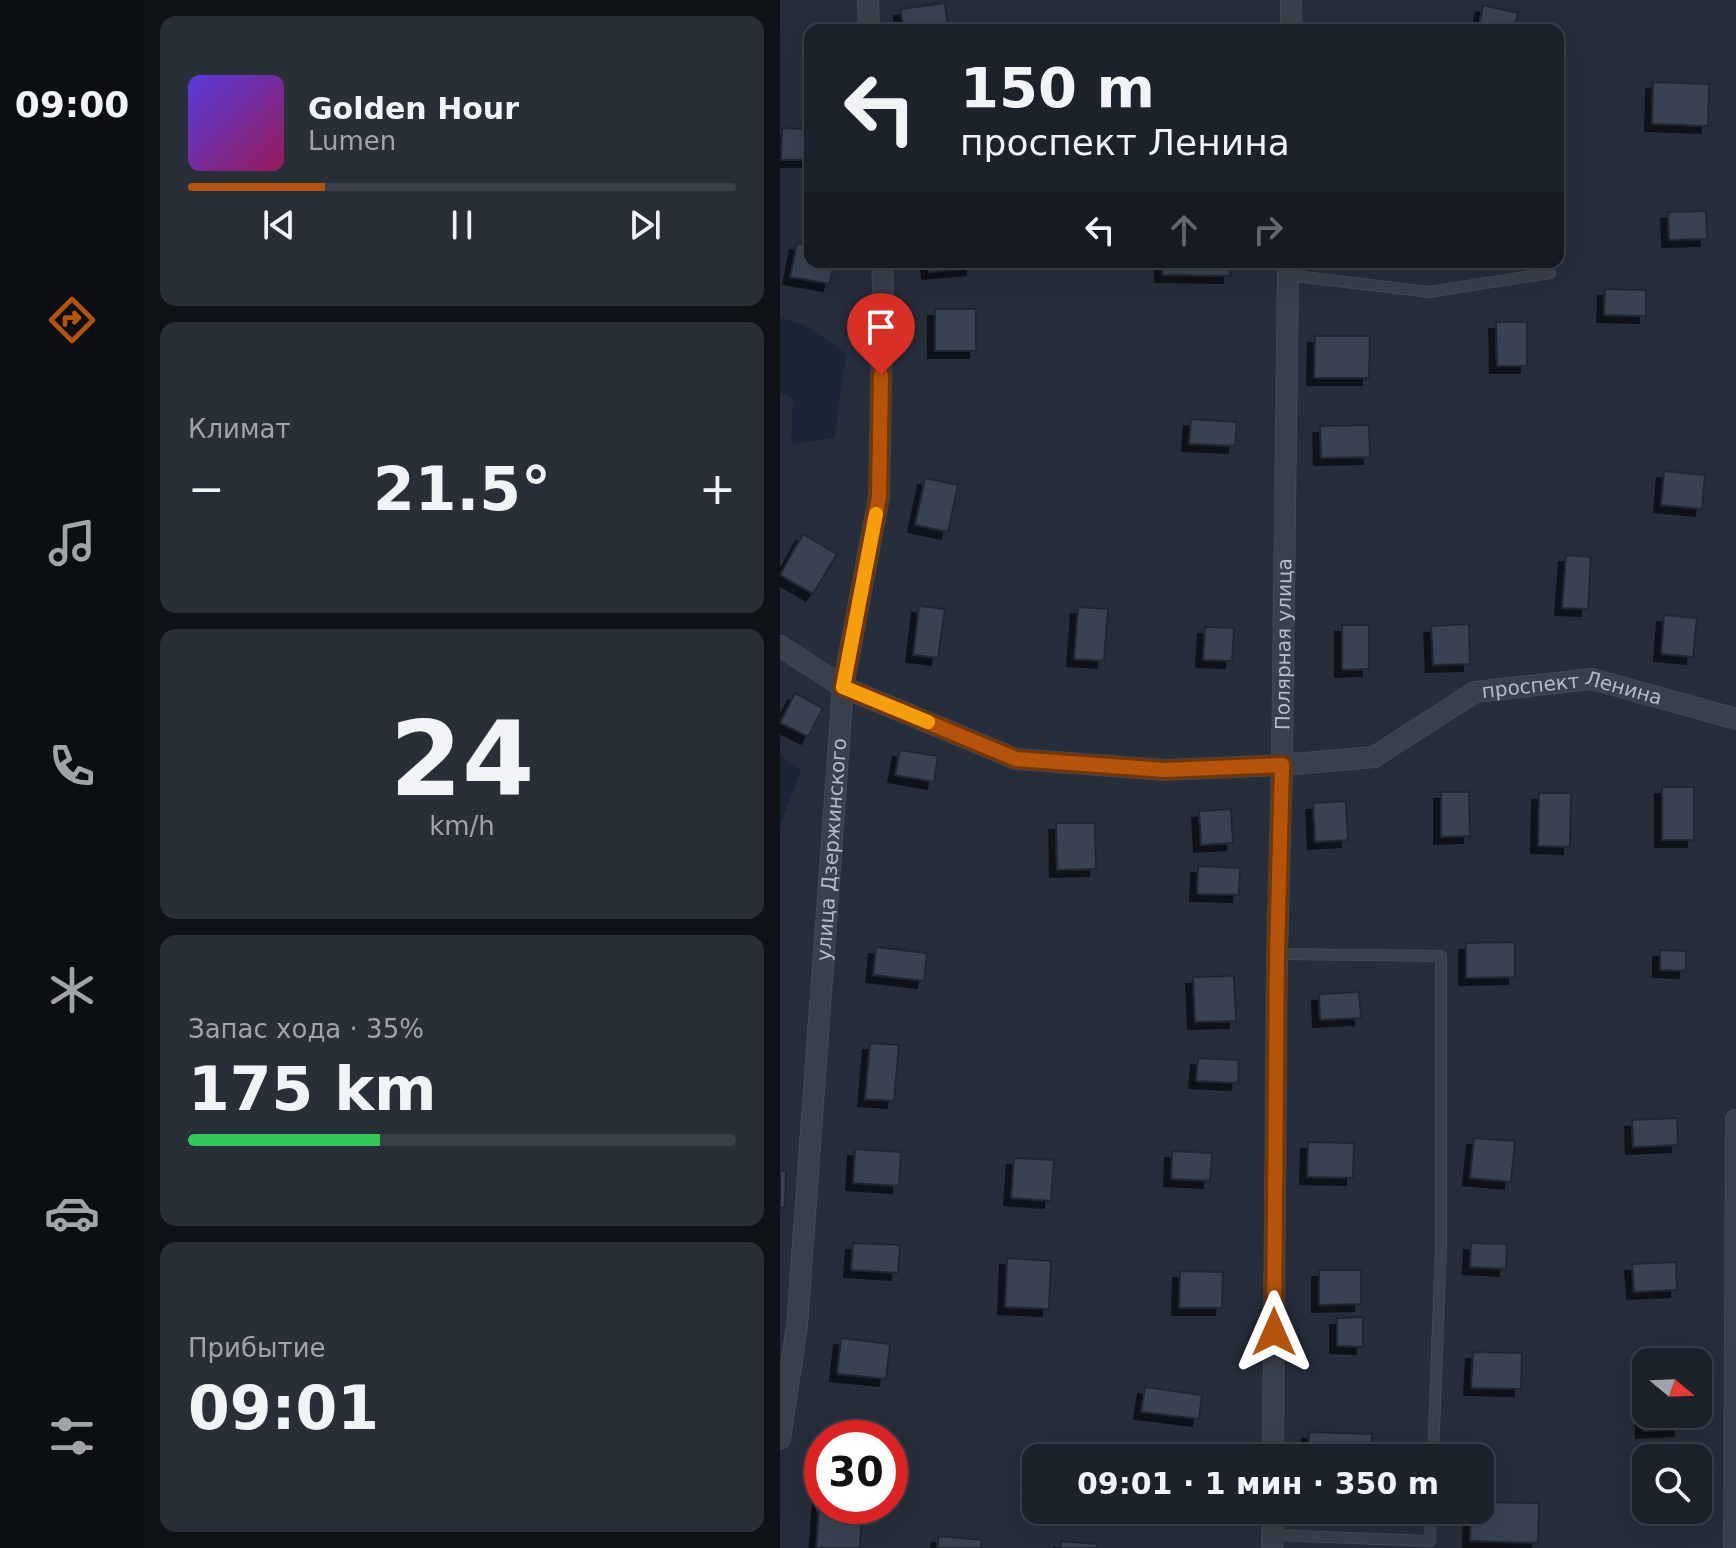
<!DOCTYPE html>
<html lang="ru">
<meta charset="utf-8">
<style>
body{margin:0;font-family:"DejaVu Sans",sans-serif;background:#292f38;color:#f1f3f6;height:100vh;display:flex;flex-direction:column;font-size:30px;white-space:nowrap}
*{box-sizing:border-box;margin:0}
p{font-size:26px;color:#a0a4a9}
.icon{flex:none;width:44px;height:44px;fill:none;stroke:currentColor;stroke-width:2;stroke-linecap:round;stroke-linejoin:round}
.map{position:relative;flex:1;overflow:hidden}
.sheet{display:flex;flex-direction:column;gap:16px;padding:16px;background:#0f1318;width:636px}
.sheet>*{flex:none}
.guide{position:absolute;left:24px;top:24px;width:760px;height:244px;border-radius:16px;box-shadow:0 8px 32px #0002,0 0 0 2px #3a3f48;background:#1c222c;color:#f1f3f6;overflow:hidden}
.needle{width:52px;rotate:109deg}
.tools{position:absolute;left:852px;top:1348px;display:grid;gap:16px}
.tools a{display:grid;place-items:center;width:80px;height:80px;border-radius:16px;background:#1c222c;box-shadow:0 8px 32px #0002,0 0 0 2px #3a3f48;font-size:40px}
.speed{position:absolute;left:24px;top:1420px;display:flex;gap:16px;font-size:40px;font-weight:700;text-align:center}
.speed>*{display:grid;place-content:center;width:104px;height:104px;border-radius:50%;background:#1c222c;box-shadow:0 8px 32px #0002,0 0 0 2px #3a3f48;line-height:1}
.speed .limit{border:12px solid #d22;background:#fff;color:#111}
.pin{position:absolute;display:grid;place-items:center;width:68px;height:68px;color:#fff;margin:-82px -34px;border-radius:50% 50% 50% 0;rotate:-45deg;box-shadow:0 0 8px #0007}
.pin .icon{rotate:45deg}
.me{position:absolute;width:88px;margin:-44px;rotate:0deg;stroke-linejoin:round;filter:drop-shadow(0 0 6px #0008)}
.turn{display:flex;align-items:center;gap:28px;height:168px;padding:0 24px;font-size:36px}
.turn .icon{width:104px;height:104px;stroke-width:2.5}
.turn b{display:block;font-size:56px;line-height:68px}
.lanes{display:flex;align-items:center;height:76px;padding:0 24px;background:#0003;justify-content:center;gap:40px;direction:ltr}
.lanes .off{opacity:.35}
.big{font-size:60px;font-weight:800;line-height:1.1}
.sheet .tile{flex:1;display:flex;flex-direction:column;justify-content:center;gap:12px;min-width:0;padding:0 28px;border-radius:16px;background:#292f38}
.sheet .dial{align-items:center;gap:0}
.dial b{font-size:104px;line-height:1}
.song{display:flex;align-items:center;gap:24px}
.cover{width:96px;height:96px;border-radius:12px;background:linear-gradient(135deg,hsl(250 70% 55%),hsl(330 70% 35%))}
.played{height:8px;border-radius:4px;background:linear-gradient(90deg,#b45309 25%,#3a3f48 25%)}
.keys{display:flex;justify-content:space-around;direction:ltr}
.heat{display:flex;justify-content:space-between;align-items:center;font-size:44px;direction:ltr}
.charge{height:12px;border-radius:6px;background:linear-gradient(90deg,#34c759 35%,#3a3f48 0)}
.trip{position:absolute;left:242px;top:1444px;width:472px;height:80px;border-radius:16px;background:#1c222c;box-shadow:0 8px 32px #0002,0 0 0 2px #3a3f48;font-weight:800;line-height:80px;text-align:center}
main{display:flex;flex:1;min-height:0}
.tab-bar{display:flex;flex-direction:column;width:144px;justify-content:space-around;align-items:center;background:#0b0e12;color:#a0a4a9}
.tab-bar .icon{width:56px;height:56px}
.tab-bar .current{color:#b45309}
.tab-bar b{font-size:36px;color:#f1f3f6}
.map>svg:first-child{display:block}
</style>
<main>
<nav class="tab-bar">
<b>09:00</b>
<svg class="icon current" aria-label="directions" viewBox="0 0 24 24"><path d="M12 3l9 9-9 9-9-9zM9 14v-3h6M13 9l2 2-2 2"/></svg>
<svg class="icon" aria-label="music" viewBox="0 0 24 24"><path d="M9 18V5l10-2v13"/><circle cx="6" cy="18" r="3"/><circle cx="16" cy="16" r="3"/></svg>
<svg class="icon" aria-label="phone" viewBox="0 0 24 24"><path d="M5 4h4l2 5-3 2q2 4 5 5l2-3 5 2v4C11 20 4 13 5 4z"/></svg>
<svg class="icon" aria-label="climate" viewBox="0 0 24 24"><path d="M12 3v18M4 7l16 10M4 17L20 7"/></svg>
<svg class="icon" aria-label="car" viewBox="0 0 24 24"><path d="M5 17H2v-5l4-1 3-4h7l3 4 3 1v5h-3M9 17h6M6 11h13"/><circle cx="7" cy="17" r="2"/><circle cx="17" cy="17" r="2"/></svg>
<svg class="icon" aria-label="filters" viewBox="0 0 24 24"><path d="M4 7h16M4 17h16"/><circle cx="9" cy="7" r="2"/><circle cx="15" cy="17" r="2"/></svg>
</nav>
<section class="sheet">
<div class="tile">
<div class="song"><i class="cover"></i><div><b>Golden Hour</b><p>Lumen</p></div></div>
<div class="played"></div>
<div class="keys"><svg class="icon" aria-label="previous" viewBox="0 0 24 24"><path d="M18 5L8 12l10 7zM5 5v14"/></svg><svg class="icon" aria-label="pause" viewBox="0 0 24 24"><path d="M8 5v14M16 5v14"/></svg><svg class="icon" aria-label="next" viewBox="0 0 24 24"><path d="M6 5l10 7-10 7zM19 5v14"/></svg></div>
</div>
<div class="tile"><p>Климат</p>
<div class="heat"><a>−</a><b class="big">21.5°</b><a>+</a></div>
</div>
<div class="tile dial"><b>24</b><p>km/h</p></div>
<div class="tile"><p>Запас хода · 35%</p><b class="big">175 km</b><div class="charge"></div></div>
<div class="tile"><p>Прибытие</p><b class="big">09:01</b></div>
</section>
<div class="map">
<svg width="956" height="1548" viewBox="0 0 956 1548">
<defs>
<filter id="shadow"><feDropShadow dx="-7" dy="7" stdDeviation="0" flood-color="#0009"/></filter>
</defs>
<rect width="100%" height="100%" fill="#262e3b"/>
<path fill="#1a2538" d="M0,317L24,325L66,353L54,438L11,444L13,400L0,392Z
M0,755L21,770L0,827Z"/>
<path fill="#384251" stroke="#212732" stroke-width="2" filter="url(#shadow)" d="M165,3L168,30H123L121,9Z
M703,5L738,13L734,30H698Z
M873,82L929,84L928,126L872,124Z
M2,128L30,129V160H1Z
M926,211L927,239L889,240L888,212Z
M17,243L30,245V262H54L50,284L10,277Z
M148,262H193V268L149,272Z
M382,262H450V276L382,275Z
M825,289L866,290V316L824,315Z
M155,309H196V351H155Z
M716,322H747V366H717Z
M535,336H590L589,378H534Z
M411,419L457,422L455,446L409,444Z
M589,425L590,457L541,458L540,426Z
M884,471L925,475L922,509L881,505Z
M145,478L178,485L168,532L135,525Z
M23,534L57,554L33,594L0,575Z
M786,555L811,557L808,609L782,608Z
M139,606L165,609L158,658L133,655Z
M298,607L328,609L324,661L294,659Z
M884,615L917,618L913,657L881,654Z
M689,624L690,664L653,665L651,626Z
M562,625H589V669L562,670Z
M425,627L454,628L452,661L423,660Z
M15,693L43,708L28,737L0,723Z
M120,750L158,756L154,782L115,775Z
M882,787H914V840H882Z
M661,792H689L690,836L661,837Z
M759,793H791L790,847L758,846Z
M566,801L568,840L535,842L533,803Z
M451,809L453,843L421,845L419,811Z
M276,823H315L316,869L277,870Z
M418,866L460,868L459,895L417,894Z
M735,942V977L686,978V943Z
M96,947L147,953L144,981L93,975Z
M880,950L906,951V971L880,970Z
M454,976L456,1021L415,1022L413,977Z
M579,992L581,1018L540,1020L539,994Z
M90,1043L119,1045L114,1101L85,1099Z
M418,1058L459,1060L458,1083L416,1081Z
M897,1118L898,1145L853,1147L852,1120Z
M694,1138L735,1141L731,1182L690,1178Z
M528,1142L574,1143L573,1178L527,1177Z
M75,1149L121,1152L119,1186L73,1183Z
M392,1151L432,1153L430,1181L391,1179Z
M234,1158L274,1160L271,1201L231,1198Z
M0,1171H6L5,1208L0,1207Z
M73,1243L120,1245L118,1273L71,1270Z
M691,1243L727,1244L726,1269L690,1267Z
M227,1258L271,1261L269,1309L225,1307Z
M896,1262L897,1290L854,1292L852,1264Z
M539,1270H581V1304L539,1305Z
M400,1271L443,1272L442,1308H399Z
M583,1317V1347L557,1346V1318Z
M61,1338L110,1344L106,1379L57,1374Z
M693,1352L742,1353L741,1389L691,1388Z
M365,1387L422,1395L419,1419L361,1412Z
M862,1401H866V1414H900L901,1429L863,1431Z
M529,1432L592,1434V1458H528Z
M40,1495H42V1506H82L80,1548H36Z
M700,1502L759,1503L758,1543L690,1541L691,1510H700Z
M159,1536L202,1540L201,1548H157Z
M281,1541L317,1544V1548H281Z"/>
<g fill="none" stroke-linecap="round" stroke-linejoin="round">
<g stroke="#434954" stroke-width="12">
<path id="lane" d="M507,275L649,292L770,273
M497,954L661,956V1246L653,1458
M493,1535L650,1541L651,1510"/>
</g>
<g stroke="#434954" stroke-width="22">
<g id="street">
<path d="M88,0L89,30"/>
<path d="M511,30V0"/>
<path id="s1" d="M0,646L63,687L236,759L385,770L502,765L594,757L695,692L812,679L956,719"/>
<path id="s2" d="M0,1439L17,1326L63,687L99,497L103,284L102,262"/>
<path id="s3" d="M493,1458L497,954L502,765L508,262"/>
<path d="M492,1548L493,1510"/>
<path d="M954,1548L956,1120"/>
</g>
</g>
<use href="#lane" stroke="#3a404b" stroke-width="10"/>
<use href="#street" stroke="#3a404b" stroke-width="20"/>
</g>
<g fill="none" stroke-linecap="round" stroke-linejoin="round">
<g stroke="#753606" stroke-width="20">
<path id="route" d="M101,375L99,497L63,687L236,759L385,770L502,765L497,954L494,1332"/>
</g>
<use href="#route" stroke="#b45309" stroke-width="14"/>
<path stroke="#f59e0b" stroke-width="14" d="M96,514L63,687L148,722"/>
</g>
<g text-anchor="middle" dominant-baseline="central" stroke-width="8" stroke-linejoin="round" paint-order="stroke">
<g font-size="20" fill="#b5bbc7" stroke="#1f2530">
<text stroke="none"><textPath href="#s3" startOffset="814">Полярная улица</textPath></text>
<text stroke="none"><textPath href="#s1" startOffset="840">проспект Ленина</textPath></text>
<text stroke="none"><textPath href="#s2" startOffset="592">улица Дзержинского</textPath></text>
</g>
</g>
</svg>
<div class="tools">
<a><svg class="needle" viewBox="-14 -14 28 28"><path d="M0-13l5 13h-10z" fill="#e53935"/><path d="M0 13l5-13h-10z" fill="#a0a4a9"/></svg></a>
<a><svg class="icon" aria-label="search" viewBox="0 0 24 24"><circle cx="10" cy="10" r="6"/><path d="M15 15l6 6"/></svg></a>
</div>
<div class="speed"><div class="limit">30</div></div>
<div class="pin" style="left:101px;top:375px;background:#d93025"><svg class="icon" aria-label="arrive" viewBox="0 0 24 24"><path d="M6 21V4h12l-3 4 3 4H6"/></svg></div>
<svg class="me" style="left:494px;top:1332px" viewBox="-20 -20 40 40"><path d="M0-17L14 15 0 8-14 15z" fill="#b45309" stroke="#fff" stroke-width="4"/></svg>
<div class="trip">09:01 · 1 мин · 350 m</div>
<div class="guide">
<div class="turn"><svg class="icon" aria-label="left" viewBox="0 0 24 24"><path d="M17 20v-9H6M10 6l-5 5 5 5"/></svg><div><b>150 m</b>проспект Ленина</div></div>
<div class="lanes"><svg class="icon" aria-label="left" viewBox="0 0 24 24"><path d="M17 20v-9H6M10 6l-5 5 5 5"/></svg><svg class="icon off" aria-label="ahead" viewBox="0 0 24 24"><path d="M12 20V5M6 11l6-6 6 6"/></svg><svg class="icon off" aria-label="right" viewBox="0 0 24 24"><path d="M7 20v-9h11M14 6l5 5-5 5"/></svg></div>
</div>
</div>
</main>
